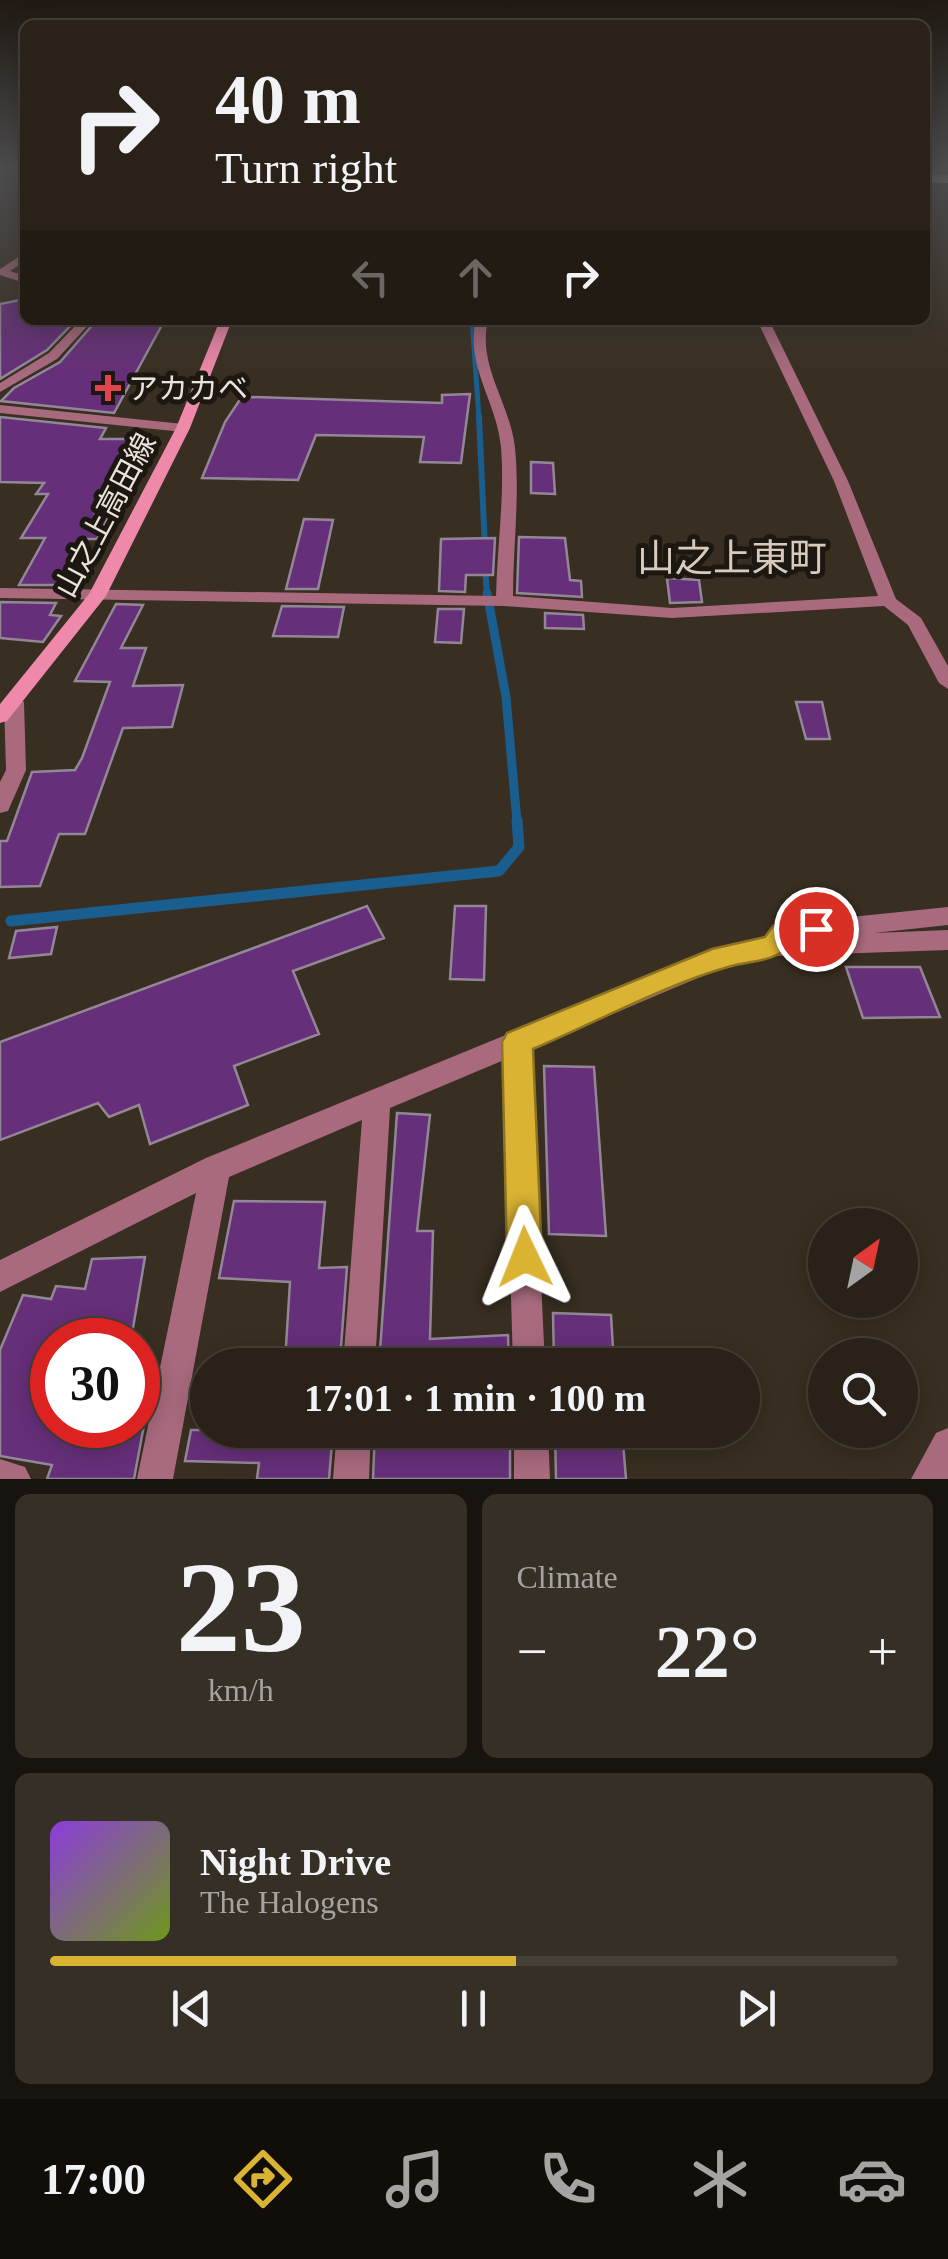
<!DOCTYPE html>
<meta charset="utf-8">
<style>
body{margin:0;font-family:"Times New Roman","Noto Sans JP",serif;background:#362f26;color:#f1f3f6;height:100vh;display:flex;flex-direction:column;font-size:38px;white-space:nowrap}
*{box-sizing:border-box;margin:0}
p{font-size:32px;color:#a5a4a2}
.icon{flex:none;width:55px;height:55px;fill:none;stroke:currentColor;stroke-width:2;stroke-linecap:round;stroke-linejoin:round}
.map{position:relative;height:1479px;overflow:hidden}
.sheet{display:flex;flex-direction:column;gap:15px;padding:15px;background:#17130e;flex:1}
.sheet>*{flex:none}
.guide{position:absolute;left:20px;top:20px;width:910px;height:305px;border-radius:15px;box-shadow:0 5px 25px #0003,0 0 0 2px #463f38;background:#2a2219;color:#f1f3f6;overflow:hidden}
.needle{width:65px;rotate:33deg}
.buttons{position:absolute;left:808px;top:1208px;display:grid;gap:20px}
.buttons a{display:grid;place-items:center;width:110px;height:110px;border-radius:50%;background:#2a2219;box-shadow:0 5px 25px #0003,0 0 0 2px #463f38;font-size:50px}
.speed{position:absolute;left:30px;top:1318px;display:flex;gap:20px;font-size:50px;font-weight:700;text-align:center}
.speed>*{display:grid;place-content:center;width:130px;height:130px;border-radius:50%;background:#2a2219;box-shadow:0 5px 25px #0003,0 0 0 2px #463f38;line-height:1}
.speed .limit{border:15px solid #d22;background:#fff;color:#111}
.pin{position:absolute;display:grid;place-items:center;width:85px;height:85px;color:#fff;margin:-42px;border:5px solid #fff;border-radius:50%;box-shadow:0 2px 10px #0007}
.me{position:absolute;width:110px;margin:-55px;rotate:358deg;stroke-linejoin:round;filter:drop-shadow(0 0 8px #0008)}
.turn{display:flex;align-items:center;gap:35px;height:210px;padding:0 30px;font-size:45px}
.turn .icon{width:130px;height:130px;stroke-width:2.5}
.turn b{display:block;font-size:70px;line-height:85px}
.lanes{display:flex;align-items:center;height:95px;padding:0 30px;background:#0003;justify-content:center;gap:50px;direction:ltr}
.lanes .off{opacity:.35}
.big{font-size:75px;font-weight:600;line-height:1.1}
.sheet .tile{flex:1;display:flex;flex-direction:column;justify-content:center;gap:15px;min-width:0;padding:0 35px;border-radius:15px;background:#362f26}
.sheet .dial{align-items:center;gap:0}
.dial b{font-size:130px;line-height:1}
.song{display:flex;align-items:center;gap:30px}
.cover{width:120px;height:120px;border-radius:15px;background:linear-gradient(135deg,hsl(270 70% 55%),hsl(80 70% 35%))}
.played{height:10px;border-radius:5px;background:linear-gradient(90deg,#dab333 55%,#463f38 55%)}
.keys{display:flex;justify-content:space-around;direction:ltr}
.heat{display:flex;justify-content:space-between;align-items:center;font-size:55px;direction:ltr}
.sheet .tiles{flex:1;display:grid;gap:15px;grid-template-columns:1fr 1fr}
.tile:last-child{grid-column:span 2}
.trip{position:absolute;left:190px;top:1348px;width:570px;height:100px;border-radius:50px;background:#2a2219;box-shadow:0 5px 25px #0003,0 0 0 2px #463f38;font-weight:600;line-height:100px;text-align:center}
.dock{display:flex;height:160px;justify-content:space-around;align-items:center;background:#110e0a;color:#a5a4a2}
.dock .icon{width:70px;height:70px}
.dock .current{color:#dab333}
.dock b{font-size:45px;color:#f1f3f6}
.map>svg:first-child{display:block}
</style>
<div class="map">
<svg width="948" height="1479" viewBox="0 0 948 1479">
<rect width="100%" height="100%" fill="#382e21"/>
<g fill="none" stroke-linecap="round" stroke-linejoin="round">
<path stroke="#1a5e8f" stroke-width="5" d="M472,320L479,418"/>
<path stroke="#1a5e8f" stroke-width="6" d="M479,416L485,549
M485,565L487,596"/>
<path stroke="#1a5e8f" stroke-width="9" d="M487,593L506,697L517,822"/>
<path stroke="#1a5e8f" stroke-width="11" d="M11,921L499,871L519,847L517,820"/>
</g>
<path fill="#662f79" stroke="#938797" stroke-width="2.5" d="M25,299V320H76L47,350L0,379V304Z
M96,321L162,325L114,413L1,401L14,388L60,362Z
M470,394L461,463L420,462L424,437L316,435L298,480L202,478L225,422L239,401L251,397L442,403V395Z
M0,417L106,428L100,439H140L95,514H110L97,539H87L65,585H19L45,538H21L48,494H36L44,483L0,482Z
M531,462L553,463L555,494L531,493Z
M304,519L333,520L318,589H286Z
M519,537L565,538L570,580L581,581L582,597L517,593Z
M495,538L493,575H466L465,592L439,591L441,539Z
M667,578L699,580L702,602L670,603Z
M0,602L56,603L50,615L61,616L43,642L0,638Z
M116,604L143,605L121,648H146L133,686L183,685L172,727L123,728L85,834H59L40,886L0,887V841H7L32,772L75,770L82,758L110,682L75,681Z
M282,606L344,607L338,637L273,636Z
M438,609H464L461,643L435,642Z
M545,613L583,615L584,629L545,628Z
M796,702H822L830,739H806Z
M367,906L384,938L293,971L319,1034L234,1066L248,1105L150,1144L139,1105L109,1117L98,1103L0,1140V1042Z
M455,906H486L484,980L450,979Z
M57,927L51,954L9,958L16,931Z
M846,967H920L940,1017L863,1018Z
M544,1066L594,1067L606,1236L549,1234Z
M397,1113L430,1115L417,1231H433L430,1339L508,1335L509,1365H379Z
M234,1201L325,1202L319,1268L347,1267L340,1360L285,1362L290,1282L219,1278Z
M145,1257L131,1340H52V1425H144L134,1479H47L52,1465L0,1456V1350L23,1295L51,1299L56,1286L85,1289L92,1259Z
M553,1313L611,1315L614,1365H554Z
M191,1430H333L329,1479H257L259,1463L185,1461Z
M375,1430L510,1431V1479H373Z
M555,1430H622L626,1479H556Z"/>
<g fill="none" stroke-linecap="round" stroke-linejoin="round">
<path fill="#a96a7e" fill-rule="evenodd" d="M25,253V261L10,271L25,276V283L0,275V269Z
M81,320H93L57,359L0,392V383L49,353Z
M476,320H488C477,366 510,402 515,448C520,497 513,547 513,596L672,608L878,596L834,481L757,320H769L848,481L896,599L921,618L948,666V689L939,683L908,625L884,606L672,618L504,606L0,598V588L496,596C497,546 505,497 501,447C497,402 465,366 476,320Z
M0,405L183,424L190,428L183,432L0,413Z
M14,696L24,702L26,770L8,811L0,813V782L6,770L4,702Z
M948,907V925L874,933L948,930V950L774,956L726,966L530,1049L545,1365H513L504,1060L390,1108L375,1365H343L362,1120L229,1177L173,1479H137L196,1193L0,1292V1260L206,1158L713,950L767,938L775,926L783,924Z
M948,1428V1479H911L936,1433Z
M337,1430H371L369,1479H333Z
M514,1430H548L550,1479H514Z
M0,1459L25,1467L31,1479H0Z"/>
<path fill="#ee89aa" fill-rule="evenodd" d="M220,320H232L190,428L106,596L7,721L0,723V704L89,594L176,428Z"/>
<path fill="#efefef" fill-rule="evenodd" d="M925,174L948,175V183L925,182Z"/>
</g>
<linearGradient id="sky" x2="0" y2="1"><stop stop-color="#1f1912"/><stop offset="0.45" stop-color="#4d4c4e"/><stop offset="1" stop-color="#4d4c4e" stop-opacity="0"/></linearGradient>
<rect width="948" height="376" fill="url(#sky)"/>
<path fill="#dab333" stroke="#8e7421" stroke-width="2.5" d="M816,918L825,921L829,929L825,937L791,943C777,963 750,960 728,967C664,985 595,1023 533,1049L542,1257L537,1270L525,1275L512,1270L507,1257L502,1042L507,1033L712,949L765,937L773,926Z"/>
<path fill="#e0444e" stroke="#1c1711" stroke-width="4" d="M103 373h10v10h10v10h-10v10h-10v-10h-10v-10h10z"/>
<g text-anchor="middle" dominant-baseline="central" stroke-width="10" stroke-linejoin="round" paint-order="stroke">
<g font-size="30" fill="#e9e3da" stroke="#1c1711" text-anchor="start">
<text x="128" y="388">アカカベ</text>
</g>
<g font-size="30" fill="#e9e3da" stroke="#1c1711">
<text transform="translate(105 515) rotate(-62)">山之上高田線</text>
</g>
<g font-size="38" fill="#d8cbbb" stroke="#1c1711">
<text x="732" y="558">山之上東町</text>
</g>
</g>
</svg>
<div class="buttons">
<a><svg class="needle" viewBox="-14 -14 28 28"><path d="M0-13l5 13h-10z" fill="#e53935"/><path d="M0 13l5-13h-10z" fill="#a5a4a2"/></svg></a>
<a><svg class="icon" aria-label="search" viewBox="0 0 24 24"><circle cx="10" cy="10" r="6"/><path d="M15 15l6 6"/></svg></a>
</div>
<div class="speed"><div class="limit">30</div></div>
<div class="pin" style="left:816px;top:929px;background:#d93025"><svg class="icon" aria-label="arrive" viewBox="0 0 24 24"><path d="M6 21V4h12l-3 4 3 4H6"/></svg></div>
<svg class="me" style="left:525px;top:1257px" viewBox="-20 -20 40 40"><path d="M0-17L14 15 0 8-14 15z" fill="#dab333" stroke="#fff" stroke-width="4"/></svg>
<div class="trip">17:01 · 1 min · 100 m</div>
<div class="guide">
<div class="turn"><svg class="icon" aria-label="right" viewBox="0 0 24 24"><path d="M7 20v-9h11M14 6l5 5-5 5"/></svg><div><b>40 m</b>Turn right</div></div>
<div class="lanes"><svg class="icon off" aria-label="left" viewBox="0 0 24 24"><path d="M17 20v-9H6M10 6l-5 5 5 5"/></svg><svg class="icon off" aria-label="ahead" viewBox="0 0 24 24"><path d="M12 20V5M6 11l6-6 6 6"/></svg><svg class="icon" aria-label="right" viewBox="0 0 24 24"><path d="M7 20v-9h11M14 6l5 5-5 5"/></svg></div>
</div>
</div>
<section class="sheet">
<div class="tiles">
<div class="tile dial"><b>23</b><p>km/h</p></div>
<div class="tile"><p>Climate</p>
<div class="heat"><a>−</a><b class="big">22°</b><a>+</a></div>
</div>
<div class="tile">
<div class="song"><i class="cover"></i><div><b>Night Drive</b><p>The Halogens</p></div></div>
<div class="played"></div>
<div class="keys"><svg class="icon" aria-label="previous" viewBox="0 0 24 24"><path d="M18 5L8 12l10 7zM5 5v14"/></svg><svg class="icon" aria-label="pause" viewBox="0 0 24 24"><path d="M8 5v14M16 5v14"/></svg><svg class="icon" aria-label="next" viewBox="0 0 24 24"><path d="M6 5l10 7-10 7zM19 5v14"/></svg></div>
</div>
</div>
</section>
<nav class="dock">
<b>17:00</b>
<svg class="icon current" aria-label="directions" viewBox="0 0 24 24"><path d="M12 3l9 9-9 9-9-9zM9 14v-3h6M13 9l2 2-2 2"/></svg>
<svg class="icon" aria-label="music" viewBox="0 0 24 24"><path d="M9 18V5l10-2v13"/><circle cx="6" cy="18" r="3"/><circle cx="16" cy="16" r="3"/></svg>
<svg class="icon" aria-label="phone" viewBox="0 0 24 24"><path d="M5 4h4l2 5-3 2q2 4 5 5l2-3 5 2v4C11 20 4 13 5 4z"/></svg>
<svg class="icon" aria-label="climate" viewBox="0 0 24 24"><path d="M12 3v18M4 7l16 10M4 17L20 7"/></svg>
<svg class="icon" aria-label="car" viewBox="0 0 24 24"><path d="M5 17H2v-5l4-1 3-4h7l3 4 3 1v5h-3M9 17h6M6 11h13"/><circle cx="7" cy="17" r="2"/><circle cx="17" cy="17" r="2"/></svg>
</nav>
